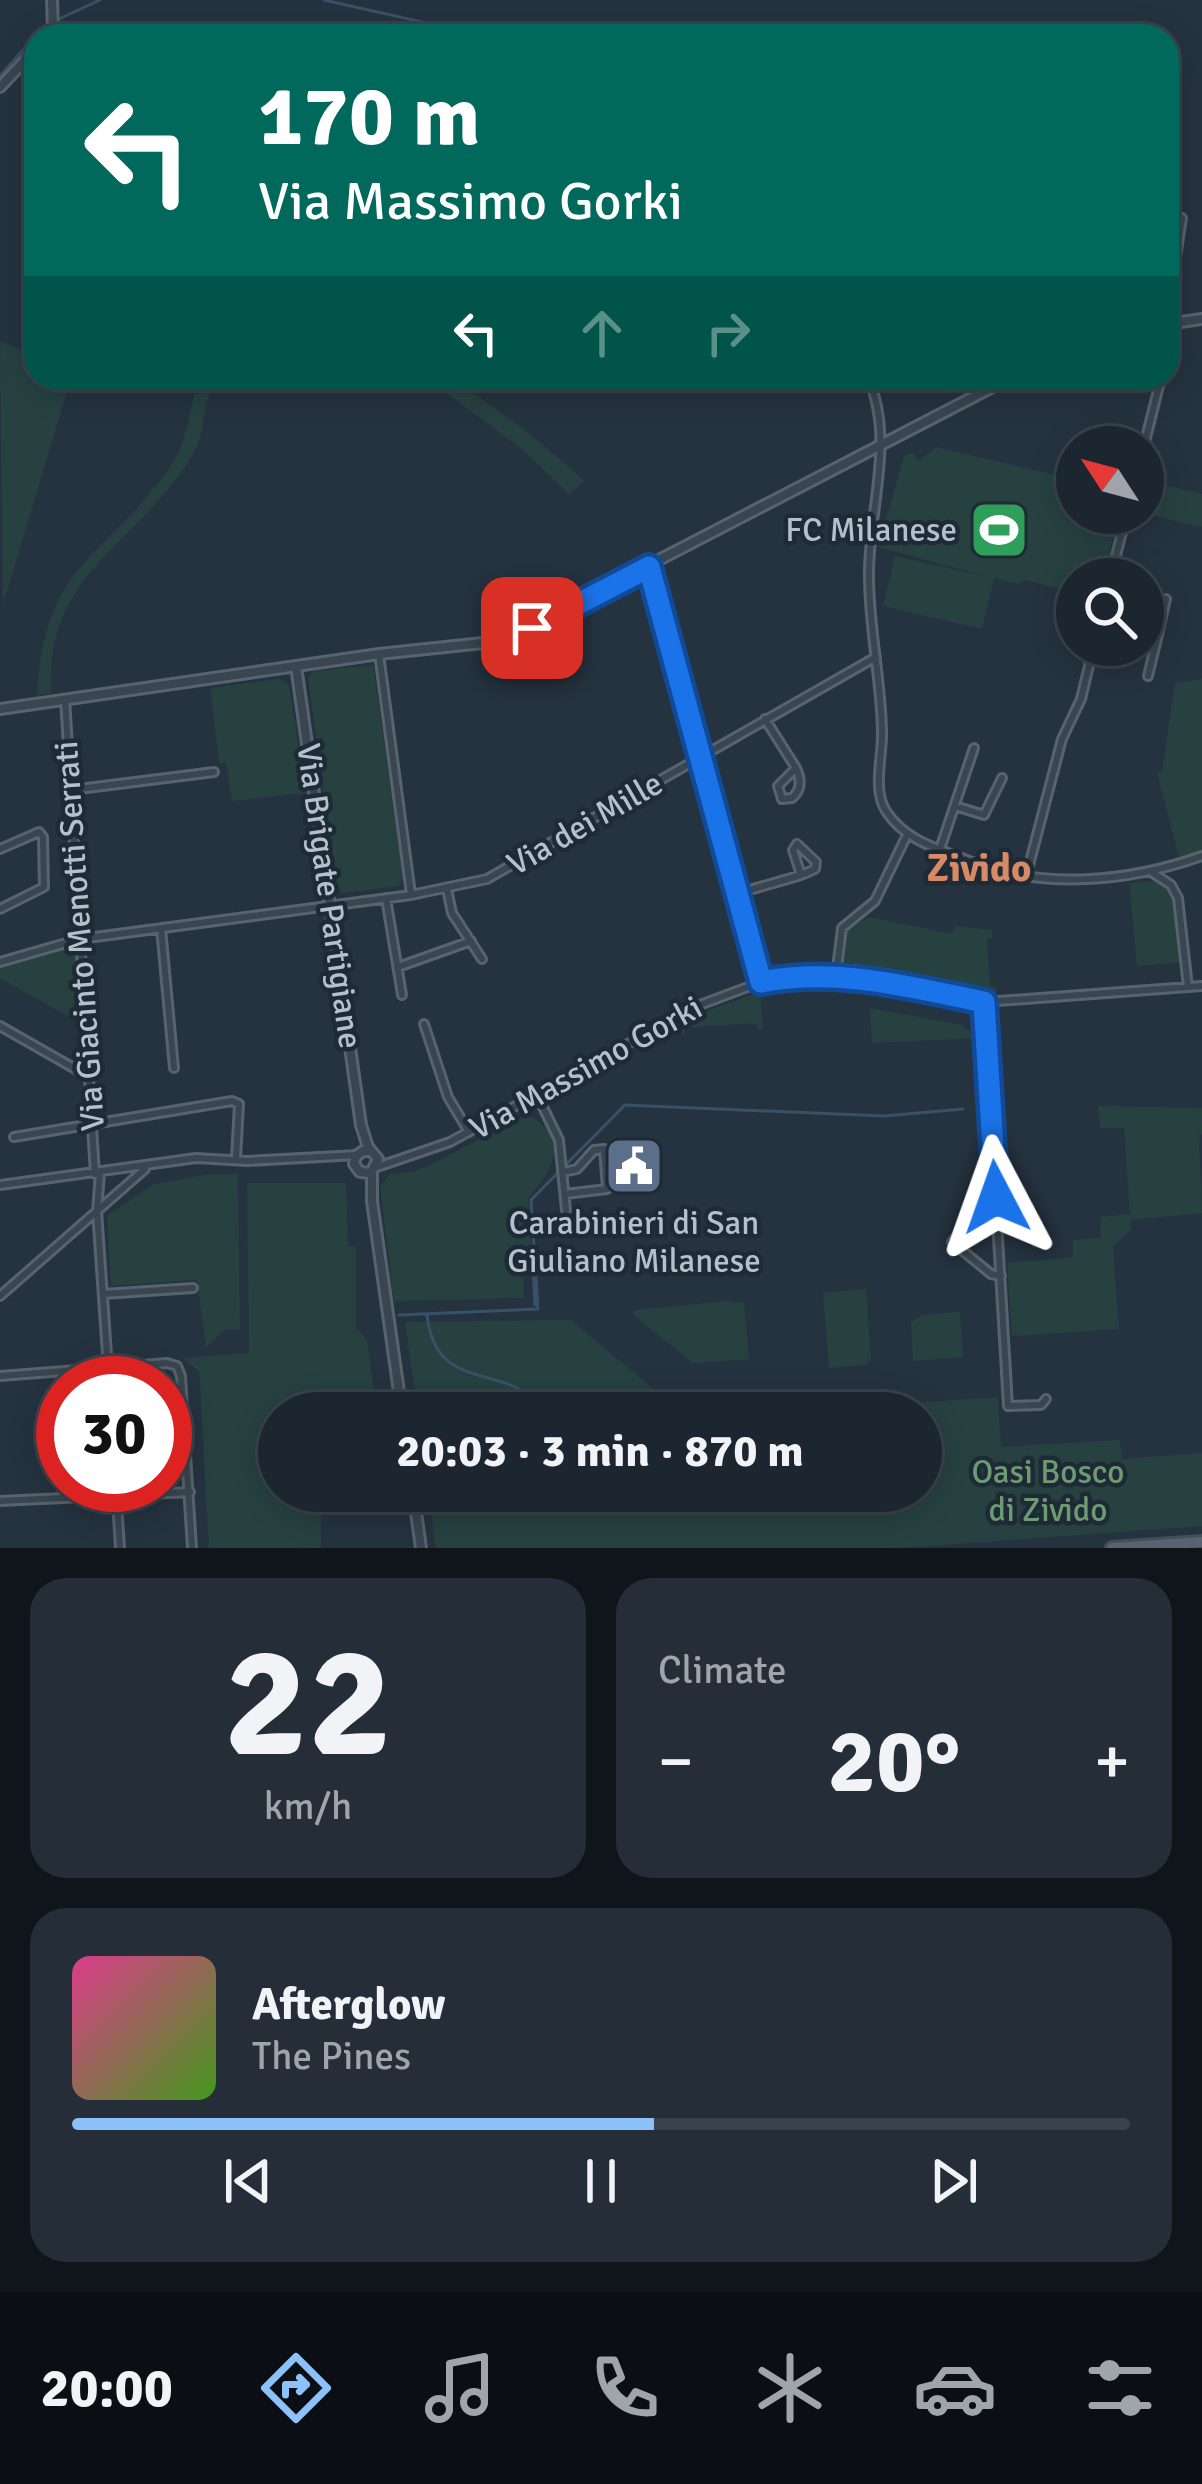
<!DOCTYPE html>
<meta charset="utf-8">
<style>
body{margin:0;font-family:Signika,sans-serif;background:#252e38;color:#f1f3f6;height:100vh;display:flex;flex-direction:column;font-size:45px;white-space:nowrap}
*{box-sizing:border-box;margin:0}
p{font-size:39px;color:#a0a5ab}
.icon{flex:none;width:66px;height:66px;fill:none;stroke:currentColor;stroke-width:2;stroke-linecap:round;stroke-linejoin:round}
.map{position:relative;height:1548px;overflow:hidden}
.panel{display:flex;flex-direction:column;gap:30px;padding:30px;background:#0f151a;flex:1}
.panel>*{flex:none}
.banner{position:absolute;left:24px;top:24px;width:1155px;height:366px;border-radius:36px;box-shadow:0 6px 30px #0003,0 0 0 3px #3a434c;background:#00695c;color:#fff;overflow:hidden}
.needle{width:78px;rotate:306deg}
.buttons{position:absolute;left:1056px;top:426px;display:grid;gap:24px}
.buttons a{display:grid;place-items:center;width:108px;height:108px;border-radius:50%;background:#1c2630;box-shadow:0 6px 30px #0003,0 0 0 3px #3a434c;font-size:60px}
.speed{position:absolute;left:36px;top:1356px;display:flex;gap:24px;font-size:60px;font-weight:700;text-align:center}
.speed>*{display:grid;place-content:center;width:156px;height:156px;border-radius:50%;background:#1c2630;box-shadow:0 6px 30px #0003,0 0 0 3px #3a434c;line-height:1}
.speed .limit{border:18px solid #d22;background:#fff;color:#111}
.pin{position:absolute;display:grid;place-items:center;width:102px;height:102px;color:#fff;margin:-51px;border-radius:24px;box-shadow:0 6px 18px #0006}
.me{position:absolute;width:132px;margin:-66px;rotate:356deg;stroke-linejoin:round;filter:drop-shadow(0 0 9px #0008)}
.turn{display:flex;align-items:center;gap:42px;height:252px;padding:0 36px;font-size:54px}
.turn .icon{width:156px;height:156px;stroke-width:2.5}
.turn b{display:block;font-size:84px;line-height:102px}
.lanes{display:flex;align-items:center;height:114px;padding:0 36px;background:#0003;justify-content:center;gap:60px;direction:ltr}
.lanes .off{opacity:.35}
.big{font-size:90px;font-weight:700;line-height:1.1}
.panel .card{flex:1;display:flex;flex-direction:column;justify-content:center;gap:18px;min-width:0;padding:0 42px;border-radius:36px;background:#252e38}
.panel .dial{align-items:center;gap:0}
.dial b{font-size:156px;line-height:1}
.song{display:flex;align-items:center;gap:36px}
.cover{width:144px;height:144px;border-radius:18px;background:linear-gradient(135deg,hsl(330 70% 55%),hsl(100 70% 35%))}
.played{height:12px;border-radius:6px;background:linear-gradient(90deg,#8cc2f9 55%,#3a434c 55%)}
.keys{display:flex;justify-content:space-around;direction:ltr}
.heat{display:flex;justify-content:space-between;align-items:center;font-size:66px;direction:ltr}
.panel .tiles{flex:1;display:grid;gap:30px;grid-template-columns:1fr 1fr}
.card:last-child{grid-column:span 2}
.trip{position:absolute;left:258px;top:1392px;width:684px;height:120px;border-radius:60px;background:#1c2630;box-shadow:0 6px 30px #0003,0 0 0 3px #3a434c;font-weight:700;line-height:120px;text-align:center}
.tabs{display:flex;height:192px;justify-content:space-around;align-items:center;background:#0b0f13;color:#a0a5ab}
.tabs .icon{width:84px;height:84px}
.tabs .active{color:#8cc2f9}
.tabs b{font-size:54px;color:#f1f3f6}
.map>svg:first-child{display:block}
</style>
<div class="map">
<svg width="1202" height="1548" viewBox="0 0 1202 1548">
<rect width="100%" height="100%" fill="#253340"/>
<path fill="#274141" d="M0,342L36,355V378H71L3,605Z
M201,378H217C201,403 207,432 192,456C137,546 45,571 51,693L37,695C45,559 106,560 172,464C190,437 187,406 201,378Z
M426,378H452L524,429L585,481L569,494L523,450Z
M936,447L1077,480V513H1119L1103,579H1077V594L1026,580L1018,584L994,578L982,629L883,606L895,556L992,578L878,547L904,456L913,453L919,461Z
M1143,480L1202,494V527L1141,513Z
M373,665L403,878L399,886L343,893L336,886L308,677L314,671Z
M280,679L289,685L306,793L232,801L226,762L219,763L210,688Z
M1202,679V851L1179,857L1157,773L1162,772L1175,683Z
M1160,880L1171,890L1182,962L1137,966L1129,883Z
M868,917L952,934L955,926L992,930V938L987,939L990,986H996V992L843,968L848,930Z
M75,945L80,1023L0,978V968Z
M760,992L763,1029H757L756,1023L685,1028V1034L676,1031L712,1009Z
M870,1008L962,1025L977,1038L872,1043Z
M1098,1106L1202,1108V1134H1199L1202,1213L1131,1220V1230L1113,1247L1119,1329L1012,1336L1007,1262L1073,1258V1240L1101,1238L1100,1217L1130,1214L1124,1128H1100Z
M528,1114C571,1139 553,1170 528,1198L533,1274L523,1276L524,1298L394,1301L380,1186L390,1174L412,1172L428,1166Z
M238,1174L240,1329L224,1330L206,1348L197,1280L111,1286L107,1216L152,1185L204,1175Z
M247,1183H346L348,1246L356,1247V1328L367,1341L377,1413H279V1491H387L389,1502L321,1515V1548H209L199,1371L182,1358L249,1353Z
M866,1289L871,1360L866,1365L829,1368L823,1293Z
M727,1301L744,1303L749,1359L693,1363L632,1314L635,1310Z
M960,1312L963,1357L913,1361L911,1322L922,1315Z
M571,1320L682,1413H418L405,1322Z
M998,1397L1001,1447L1120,1440L1122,1459L1202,1453V1526L900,1548H436L428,1491H921V1413H773Z"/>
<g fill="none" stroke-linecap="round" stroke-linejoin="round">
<path stroke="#395167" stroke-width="3" d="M324,0L431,24L561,26L625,36
M0,76L44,26L100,0
M533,1265L535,1305
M427,1314C435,1398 511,1359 542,1411
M399,1315L538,1309L531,1200L625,1105L884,1116L963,1109"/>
<g stroke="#57636d" stroke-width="12">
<path id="minor" d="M1167,316L1182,218
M1167,355L1175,324
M868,378C896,441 868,511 869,576C869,628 881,679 882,731C883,755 872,790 886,811C905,841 939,849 970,861C1043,890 1129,882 1202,856
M1143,450L1161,378
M649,567L761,982
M1110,579L1127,513
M1143,636L1157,639L1166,599
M379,654L411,894
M1148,676L1157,639
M65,699L95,1174
M765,719L796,768L778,786L782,799L792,798C802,790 801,779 796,768
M71,790L214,772
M955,806L984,815L1002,778
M0,849L39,832L43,837L44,887L0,909
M940,849L974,748
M1153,873L1171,885L1178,898L1188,987
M1026,877L1062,739L1081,699L1094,645
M447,889L452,913L482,959
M739,893L798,876C804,874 809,872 815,869L816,862L797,844L793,850L801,875
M386,898L402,995
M161,928L174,1068
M0,962L80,939L411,895L487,879L876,657
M398,967L471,941
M836,976L842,928L875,901L907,835
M984,1002L1008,1406L1041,1405L1046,1399
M424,1024L448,1097L469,1132
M0,1026L86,1075
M537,1095L559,1140L566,1210
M14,1137L232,1101L239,1104L236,1158
M377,1167L450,1142L697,1006L761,982L798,977H851L984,1002L1202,986
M563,1172L577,1169L594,1150L604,1149L607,1189L565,1194
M100,1173L97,1211L109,1383
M0,1185L196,1158L247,1161L357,1155
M996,1197L988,1200L952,1242L991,1274L1001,1276
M103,1294L193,1288
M0,1296L145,1169
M0,1376L167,1363L177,1366L181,1376L192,1548
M116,1485L120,1548
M0,1501L190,1492"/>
</g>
<g stroke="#57636d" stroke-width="14">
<path id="tertiary" d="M47,36L53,28L52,0
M0,87L36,49
M1167,324L1202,319
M296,666L361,1125L368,1147L378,1159L371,1173L360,1172
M0,709L379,654L483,643L516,634L1010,378
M360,1172L354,1164L356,1156L363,1151H371
M372,1174V1201L402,1413
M413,1491L421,1548"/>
</g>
<g stroke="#424e59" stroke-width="16">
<path id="primary" d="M1112,1548L1202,1542"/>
</g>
<use href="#minor" stroke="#394550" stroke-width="6"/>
<use href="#tertiary" stroke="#394550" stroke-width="8"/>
<use href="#primary" stroke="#576470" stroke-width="10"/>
</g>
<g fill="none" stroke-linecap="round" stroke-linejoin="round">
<g stroke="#114b97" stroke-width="30">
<path id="route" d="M532,628L649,567L761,982C836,967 910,987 984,1002L996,1197"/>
</g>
<use href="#route" stroke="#1a73e8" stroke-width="21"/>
</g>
<defs>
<g id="stadium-square" transform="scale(3)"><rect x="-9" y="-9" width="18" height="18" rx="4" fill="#2e9e5b" stroke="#1e2a35"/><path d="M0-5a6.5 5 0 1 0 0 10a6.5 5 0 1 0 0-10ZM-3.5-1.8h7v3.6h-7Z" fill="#fff"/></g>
<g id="civic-square" transform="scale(3)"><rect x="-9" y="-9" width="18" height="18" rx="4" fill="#5c6f8a" stroke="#1e2a35"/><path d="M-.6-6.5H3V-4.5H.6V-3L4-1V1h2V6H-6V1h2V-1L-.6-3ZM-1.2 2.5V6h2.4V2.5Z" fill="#fff"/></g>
</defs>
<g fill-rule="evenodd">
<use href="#stadium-square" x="999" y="530"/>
<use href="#civic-square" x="634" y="1166"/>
</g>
<g text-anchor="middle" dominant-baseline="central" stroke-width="9" stroke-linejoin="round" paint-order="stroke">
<g font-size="33" fill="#b5c0ca" stroke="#1e2a35" text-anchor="end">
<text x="957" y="530">FC Milanese</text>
<text x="634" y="1223" text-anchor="middle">Carabinieri di San<tspan x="634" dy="38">Giuliano Milanese</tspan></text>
</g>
<g font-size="33" fill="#b5c0ca" stroke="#1e2a35">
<text transform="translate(585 824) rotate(-30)">Via dei Mille</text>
<text transform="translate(329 896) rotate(82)">Via Brigate Partigiane</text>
<text transform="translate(80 936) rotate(-94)">Via Giacinto Menotti Serrati</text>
<text transform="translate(586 1068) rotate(-29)">Via Massimo Gorki</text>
</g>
<g font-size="33" fill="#6c9b72" stroke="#1e2a35">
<text x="1048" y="1472">Oasi Bosco<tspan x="1048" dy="38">di Zivido</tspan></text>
</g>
<g font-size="39" font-weight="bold" fill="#d68a65" stroke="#1e2a35">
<text x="979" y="868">Zivido</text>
</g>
</g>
</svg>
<div class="buttons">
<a><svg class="needle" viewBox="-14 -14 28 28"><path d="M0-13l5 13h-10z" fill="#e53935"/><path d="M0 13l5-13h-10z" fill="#a0a5ab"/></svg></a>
<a><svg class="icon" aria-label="search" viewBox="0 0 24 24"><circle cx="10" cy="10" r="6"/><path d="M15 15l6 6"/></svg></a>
</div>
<div class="speed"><div class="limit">30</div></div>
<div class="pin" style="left:532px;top:628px;background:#d93025"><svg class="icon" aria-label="arrive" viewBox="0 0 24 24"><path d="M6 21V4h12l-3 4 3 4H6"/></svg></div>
<svg class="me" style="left:996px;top:1197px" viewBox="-20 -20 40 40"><path d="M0-17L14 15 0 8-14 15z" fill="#1a73e8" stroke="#fff" stroke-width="4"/></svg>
<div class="trip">20:03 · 3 min · 870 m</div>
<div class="banner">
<div class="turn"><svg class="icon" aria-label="left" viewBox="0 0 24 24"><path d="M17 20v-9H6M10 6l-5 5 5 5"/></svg><div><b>170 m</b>Via Massimo Gorki</div></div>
<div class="lanes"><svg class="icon" aria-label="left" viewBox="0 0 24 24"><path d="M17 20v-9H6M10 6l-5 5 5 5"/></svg><svg class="icon off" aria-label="ahead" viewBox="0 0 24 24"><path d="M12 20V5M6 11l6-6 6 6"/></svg><svg class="icon off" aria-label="right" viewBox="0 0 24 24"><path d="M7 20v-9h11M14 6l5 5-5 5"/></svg></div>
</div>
</div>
<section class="panel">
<div class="tiles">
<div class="card dial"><b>22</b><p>km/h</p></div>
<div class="card"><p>Climate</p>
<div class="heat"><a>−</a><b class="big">20°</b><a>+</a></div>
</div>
<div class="card">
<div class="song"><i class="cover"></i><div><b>Afterglow</b><p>The Pines</p></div></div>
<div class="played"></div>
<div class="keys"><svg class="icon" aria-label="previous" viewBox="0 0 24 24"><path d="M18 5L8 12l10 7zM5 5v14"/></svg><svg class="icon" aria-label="pause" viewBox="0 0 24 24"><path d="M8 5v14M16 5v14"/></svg><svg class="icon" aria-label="next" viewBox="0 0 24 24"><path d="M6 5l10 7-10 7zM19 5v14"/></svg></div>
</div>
</div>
</section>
<nav class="tabs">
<b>20:00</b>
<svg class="icon active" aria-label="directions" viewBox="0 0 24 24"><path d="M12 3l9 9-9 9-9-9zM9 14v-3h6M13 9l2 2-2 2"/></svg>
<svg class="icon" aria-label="music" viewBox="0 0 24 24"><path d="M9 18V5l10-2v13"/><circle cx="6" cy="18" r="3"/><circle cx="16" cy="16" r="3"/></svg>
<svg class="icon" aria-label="phone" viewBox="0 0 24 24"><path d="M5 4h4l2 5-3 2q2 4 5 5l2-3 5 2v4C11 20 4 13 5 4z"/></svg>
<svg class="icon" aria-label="climate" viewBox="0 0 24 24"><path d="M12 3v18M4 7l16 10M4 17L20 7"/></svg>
<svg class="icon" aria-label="car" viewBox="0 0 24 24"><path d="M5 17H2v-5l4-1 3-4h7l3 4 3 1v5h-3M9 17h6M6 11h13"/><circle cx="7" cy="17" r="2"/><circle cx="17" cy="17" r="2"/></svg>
<svg class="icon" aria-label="filters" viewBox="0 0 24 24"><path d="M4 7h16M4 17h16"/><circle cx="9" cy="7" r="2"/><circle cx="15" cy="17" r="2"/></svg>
</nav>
